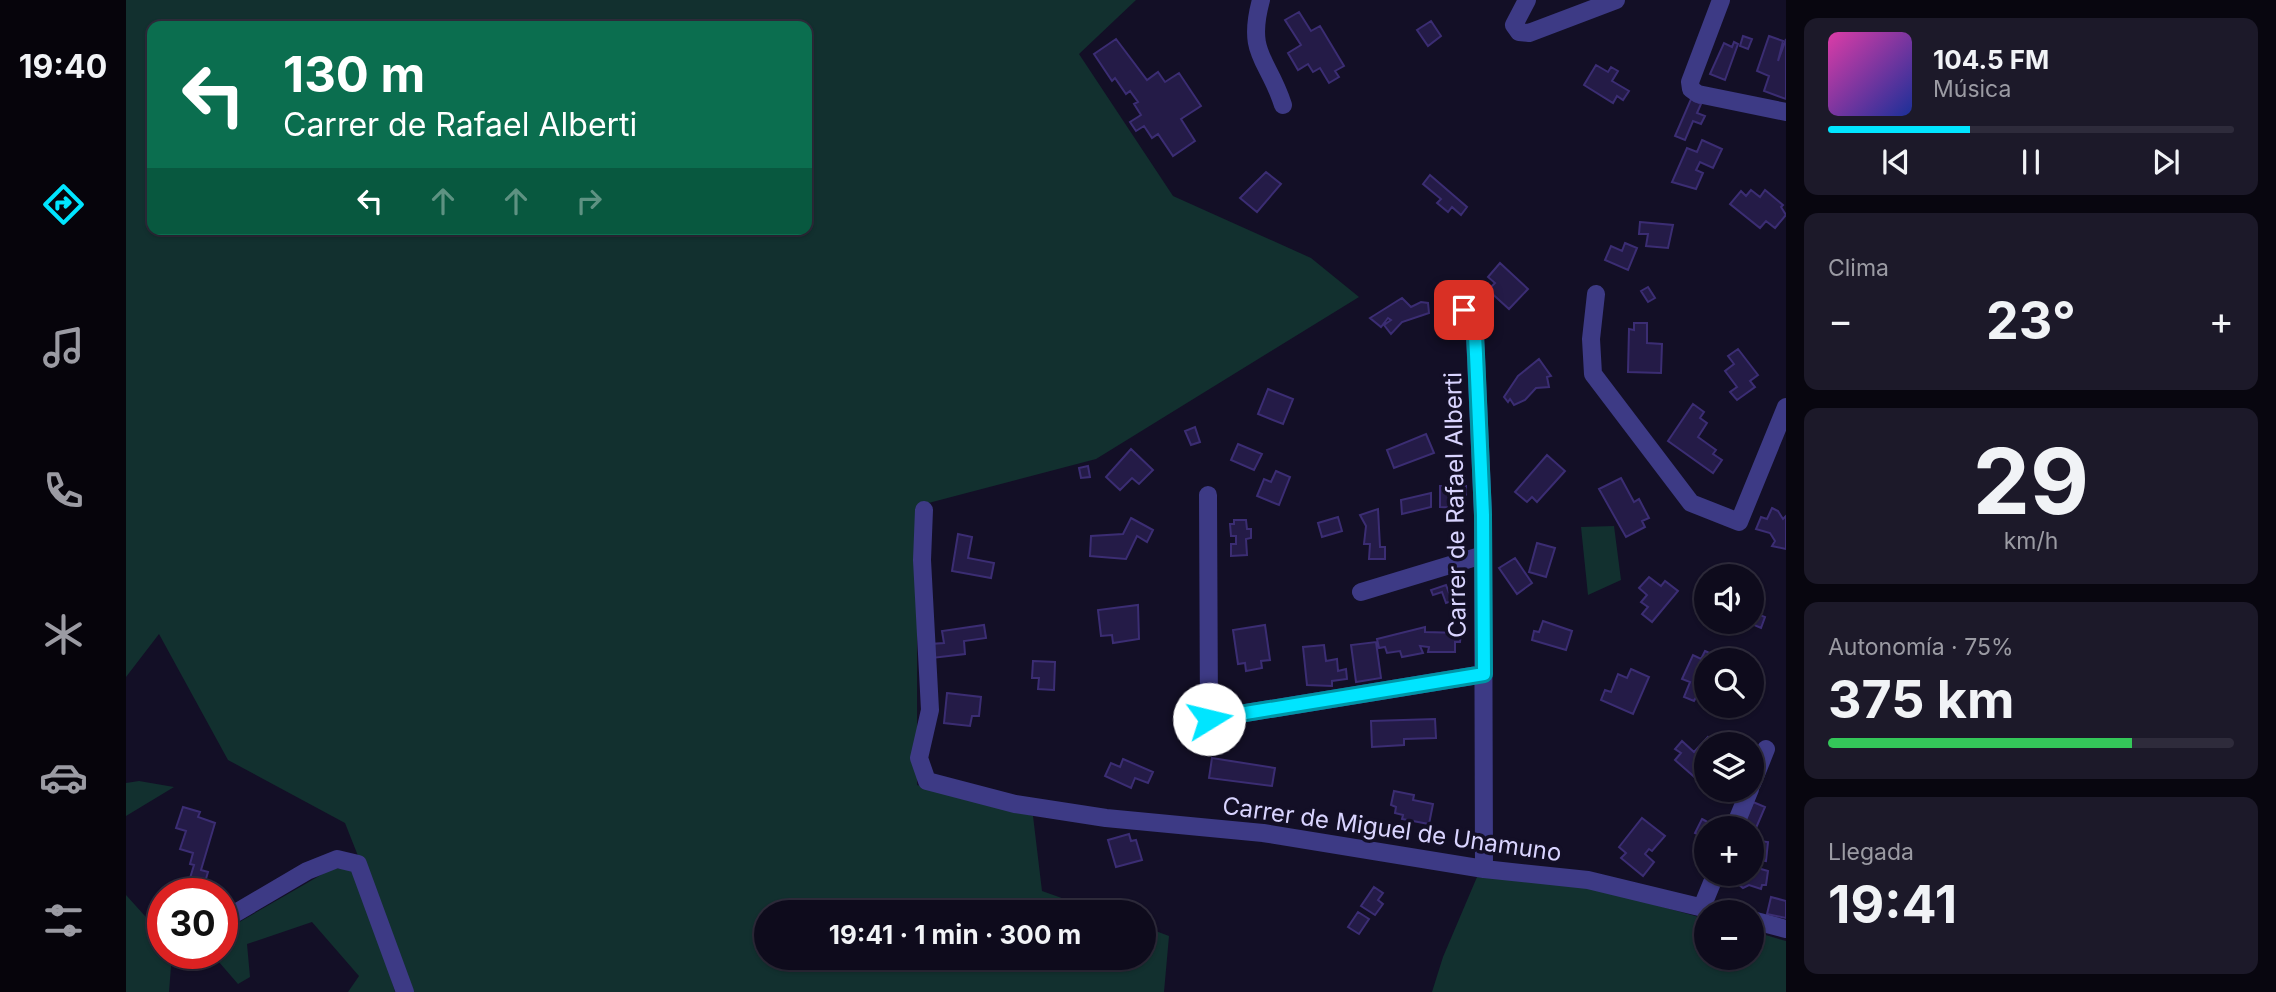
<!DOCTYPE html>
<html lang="es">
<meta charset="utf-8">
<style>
body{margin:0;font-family:Inter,sans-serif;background:#1c1929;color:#f1f3f6;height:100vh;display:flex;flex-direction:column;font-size:26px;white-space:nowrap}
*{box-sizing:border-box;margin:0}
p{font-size:23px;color:#9b9ba3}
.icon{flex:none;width:38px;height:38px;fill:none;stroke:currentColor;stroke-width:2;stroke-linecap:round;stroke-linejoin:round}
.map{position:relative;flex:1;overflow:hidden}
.side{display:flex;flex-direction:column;gap:18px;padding:18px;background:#08060f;width:490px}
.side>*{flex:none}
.top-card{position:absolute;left:21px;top:21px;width:665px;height:214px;border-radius:14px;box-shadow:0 2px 5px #0004,0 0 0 2px #2e2b3b;background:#0b6e4f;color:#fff;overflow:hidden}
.controls{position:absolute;left:1568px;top:564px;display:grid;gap:14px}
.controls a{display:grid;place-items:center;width:70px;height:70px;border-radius:50%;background:#0e0b1c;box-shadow:0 2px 5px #0004,0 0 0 2px #2e2b3b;font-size:35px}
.speed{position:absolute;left:21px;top:878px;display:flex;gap:14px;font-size:35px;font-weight:700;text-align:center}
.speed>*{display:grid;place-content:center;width:91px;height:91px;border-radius:50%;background:#0e0b1c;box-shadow:0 2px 5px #0004,0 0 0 2px #2e2b3b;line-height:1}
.speed .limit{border:10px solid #d22;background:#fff;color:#111}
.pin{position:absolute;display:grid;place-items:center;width:60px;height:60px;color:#fff;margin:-30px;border-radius:14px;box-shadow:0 4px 10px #0006}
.me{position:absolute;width:77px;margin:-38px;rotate:81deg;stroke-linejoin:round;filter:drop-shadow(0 0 5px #0008)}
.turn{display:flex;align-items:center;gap:24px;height:147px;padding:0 21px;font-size:32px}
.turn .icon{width:91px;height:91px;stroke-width:2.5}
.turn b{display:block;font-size:49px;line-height:60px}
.lanes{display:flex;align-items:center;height:66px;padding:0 21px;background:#0003;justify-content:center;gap:35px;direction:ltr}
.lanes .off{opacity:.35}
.big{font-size:52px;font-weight:700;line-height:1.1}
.side .widget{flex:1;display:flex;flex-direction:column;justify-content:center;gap:10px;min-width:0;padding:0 24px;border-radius:14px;background:#1c1929}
.side .dial{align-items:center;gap:0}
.dial b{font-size:91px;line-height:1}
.song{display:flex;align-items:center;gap:21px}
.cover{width:84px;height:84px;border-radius:10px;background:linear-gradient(135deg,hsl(320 70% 55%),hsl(230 70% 35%))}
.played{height:7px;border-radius:4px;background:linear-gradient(90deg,#00e5ff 35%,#2e2b3b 35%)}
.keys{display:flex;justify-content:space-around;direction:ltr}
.heat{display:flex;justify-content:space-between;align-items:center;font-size:38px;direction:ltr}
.charge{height:10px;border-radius:5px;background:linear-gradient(90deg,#34c759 75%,#2e2b3b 0)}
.trip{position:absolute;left:628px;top:900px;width:402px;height:70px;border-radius:35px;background:#0e0b1c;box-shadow:0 2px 5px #0004,0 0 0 2px #2e2b3b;font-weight:700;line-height:70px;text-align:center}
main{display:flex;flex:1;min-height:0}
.tab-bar{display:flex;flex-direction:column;width:126px;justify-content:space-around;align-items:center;background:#06040b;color:#9b9ba3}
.tab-bar .icon{width:49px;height:49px}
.tab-bar .current{color:#00e5ff}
.tab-bar b{font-size:32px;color:#f1f3f6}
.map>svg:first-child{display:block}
</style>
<main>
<nav class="tab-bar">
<b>19:40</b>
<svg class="icon current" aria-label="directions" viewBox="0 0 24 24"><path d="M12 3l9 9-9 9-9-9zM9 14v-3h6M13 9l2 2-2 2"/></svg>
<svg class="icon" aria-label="music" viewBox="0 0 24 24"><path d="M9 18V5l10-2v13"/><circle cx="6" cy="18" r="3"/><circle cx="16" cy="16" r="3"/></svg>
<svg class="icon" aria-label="phone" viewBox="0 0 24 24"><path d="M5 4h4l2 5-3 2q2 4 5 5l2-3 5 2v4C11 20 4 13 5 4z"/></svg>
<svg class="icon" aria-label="climate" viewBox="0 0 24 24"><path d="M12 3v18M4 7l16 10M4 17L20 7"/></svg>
<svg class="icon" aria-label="car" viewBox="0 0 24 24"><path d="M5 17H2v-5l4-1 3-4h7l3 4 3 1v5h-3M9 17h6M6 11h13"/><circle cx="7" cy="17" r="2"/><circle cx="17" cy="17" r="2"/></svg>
<svg class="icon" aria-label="filters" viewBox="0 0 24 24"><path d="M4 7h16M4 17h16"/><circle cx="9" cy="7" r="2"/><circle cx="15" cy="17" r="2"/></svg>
</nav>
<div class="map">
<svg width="1660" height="992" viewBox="0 0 1660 992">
<rect width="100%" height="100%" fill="#130f26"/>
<path fill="#12302f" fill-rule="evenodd" d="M0,0H1010L953,54L1047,196L1185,258L1233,297L970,459L791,506V785L907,816L916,891L975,912H640V957H1018L1019,927L1043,936L1038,992H286L219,823L102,760L33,634L0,677ZM26,26H681V229H26Z
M1488,526L1495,580L1462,595L1455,527Z
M13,781L48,787L0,816V783Z
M207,868L225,870L243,905L269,992H222L233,976L186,922L121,944L124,977L112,984L86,954H96V932Z
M1351,877L1458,885L1580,919V957H1626V931L1660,941V992H1306L1317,957Z
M0,895L37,936V954H46L43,992H0Z"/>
<path fill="#241b47" stroke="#3b2d73" stroke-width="2" d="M1173,12L1185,31L1194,26L1218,66L1209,71L1213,77L1203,83L1194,68L1187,72L1182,64L1172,70L1162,53L1175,45L1159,20Z
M1305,21L1315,36L1302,46L1291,30Z
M1617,36L1626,39L1622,49L1614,46Z
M1643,36L1657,41L1652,61L1660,39V99L1638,91L1643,76L1631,71Z
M990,39L1021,80L1032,72L1039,82L1053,73L1075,106L1055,119L1069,141L1047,156L1032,134L1026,138L1018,126L1010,131L1004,122L1015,115L1008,104L1012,102L1004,91L1000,94L989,78L986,81L968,54Z
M1608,42L1612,44L1599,80L1584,74L1598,43L1606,47Z
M1470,65L1482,72L1485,67L1492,71L1486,81L1503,91L1497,100L1491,96L1487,103L1458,85Z
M1565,99L1575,104L1571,113L1579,116L1575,124L1567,121L1559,140L1549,136Z
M1576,140L1596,149L1587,168L1574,162L1570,170L1577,173L1570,189L1546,182L1561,148L1571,152Z
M1140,172L1155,184L1131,212L1114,198Z
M1304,175L1341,207L1335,215L1326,207L1322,212L1311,203L1315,199L1297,184Z
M1625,190L1634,197L1639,190L1657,205L1655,207L1660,215L1649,228L1640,221L1634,228L1604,204L1615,191L1620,196Z
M1514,222L1547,225L1542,248L1520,246L1522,234H1513Z
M1499,243L1511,248L1502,270L1479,260L1485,246L1496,251Z
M1374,263L1402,289L1383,309L1362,290L1369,283L1362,277Z
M1522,287L1529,298L1522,302L1515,291Z
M1276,298L1285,307L1295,302L1302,303L1303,313L1276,322L1265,334L1258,325L1265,320L1262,318L1255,327L1244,318Z
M1508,323H1521V343L1536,344L1535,373L1502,372L1503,329L1508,330Z
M1612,349L1632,375L1624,381L1629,387L1611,400L1604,392L1611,387L1599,371L1608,364L1602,356Z
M1413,359L1425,376L1421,377L1423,387L1410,388L1399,400L1388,405L1384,399L1382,402L1378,397L1392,376Z
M1142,389L1167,399L1157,424L1132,414Z
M1567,404L1578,412L1574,418L1581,423L1572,437L1590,450L1587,454L1596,460L1587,473L1542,441Z
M1069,427L1074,442L1065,445L1059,431Z
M1300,434L1308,453L1268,468L1261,450Z
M1112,444L1136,454L1128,470L1105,460Z
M1005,449L1027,470L1013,484L1006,478L994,490L980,477Z
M1421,455L1439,471L1411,502L1406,497L1401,502L1389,492Z
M962,466L964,477L955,478L953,468Z
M1150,471L1164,477L1153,505L1131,496L1138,479L1145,482Z
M1495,478L1508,502L1513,499L1523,518L1516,521L1519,527L1500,537L1473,489Z
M1314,486H1340V495H1334V508L1314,507Z
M1305,493V507L1276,514L1275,500Z
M1646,508L1652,511L1657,519L1660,516V549L1646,546L1649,541L1644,533L1630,529L1635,517L1641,519Z
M1252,509L1254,547H1259V559H1243L1244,544H1238L1240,526L1234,515Z
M1212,517L1216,531L1196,537L1192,523Z
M1005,518L1027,530L1021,542L1011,536L1000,559L964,556L965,536L997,534Z
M1108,520H1120L1121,529H1125V538L1120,539L1121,555L1105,556V544H1110V536H1105L1104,524H1108Z
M832,534L846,537L842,558L868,563L865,578L826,571Z
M1411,543L1429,548L1420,577L1403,572Z
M1389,558L1406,583L1391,594L1373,568Z
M1523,577L1535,586L1539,581L1552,591L1526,622L1516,614L1522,607L1515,602L1521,595L1513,588Z
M1320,585L1326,601L1320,603L1316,592L1307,595L1305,590Z
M1012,605L1013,639L987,643L986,635L975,636L972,610Z
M1626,607V612L1639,617L1635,628L1619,621H1626Z
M1417,621L1446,631L1440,650L1406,640L1408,631L1413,632Z
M858,625L860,638L838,641L839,654L806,658L804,644L818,643L816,631Z
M1139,625L1144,660L1135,661L1136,668L1120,671L1119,663L1112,664L1107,630Z
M1299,627V632L1335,633L1334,642H1329V652H1302L1303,647L1294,646L1297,653L1276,657L1274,651L1261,653L1259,647L1253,648L1251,639Z
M1250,642L1255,678L1230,682L1225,645Z
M1198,645L1200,661L1211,659L1212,671L1220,669L1221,679L1206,681V686L1181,685L1177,647Z
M1579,651L1599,660H1580V693L1574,690L1568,701L1558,697L1564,682L1556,679L1567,655L1575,659Z
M907,661L929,662L928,690L912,689L913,678H906Z
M1505,669L1523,677L1507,714L1475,700L1479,690L1485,692L1492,674L1501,678Z
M821,693L855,697L853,716H846L844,726L818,723Z
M1309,719L1310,738L1278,739V745L1246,747L1245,721Z
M1582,737L1590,744H1580V772L1573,781L1549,760L1555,753L1549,749L1556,741L1568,752Z
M1086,758L1149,768L1146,786L1083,778Z
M997,759L1027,772L1022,783L1009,778L1005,788L979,776L985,763L994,767Z
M1268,791L1288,795L1287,800L1307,804L1303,824L1276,819L1277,815L1269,813L1270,807L1265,805Z
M1627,802L1639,807L1627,835L1626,828H1616Z
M57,807L74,812L72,817L89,823L75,870L82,872L76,892L61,888L68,865L64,864L67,853L54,849L60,831L50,828Z
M1516,818L1539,836L1526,851L1523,849L1519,854L1528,862L1517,876L1495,858L1500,853L1493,847Z
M1576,819L1589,826L1580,828V838L1569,833Z
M1003,834L1005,841L1010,840L1016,860L990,867L982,840Z
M1626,840L1642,842L1640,861L1626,859Z
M1626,861L1629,862L1628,867L1642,871L1640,885H1636L1635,889L1623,885L1617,888L1612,884L1620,873H1626Z
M1248,887L1257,893L1252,900L1257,904L1249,915L1235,906Z
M1645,897L1660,901V918L1641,914Z
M1232,912L1243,919L1233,934L1222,927Z"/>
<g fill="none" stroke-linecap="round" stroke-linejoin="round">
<path stroke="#3d3a85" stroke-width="18" d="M1135,0C1120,55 1142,58 1157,105
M1401,0L1388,25L1393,32L1403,33L1490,0
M1595,0L1564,82L1565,89L1572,94L1660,112
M1470,294L1465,339L1467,374L1565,503L1613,522L1660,407
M1338,310L1349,335L1357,515L1358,869
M1082,495L1083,719L1358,674
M798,510L796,560L804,710L793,758L801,781L889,804L980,818L1137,833L1358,869L1462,880L1594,912
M1235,592L1357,555
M1626,784L1640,749
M1608,828L1624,789
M1576,907L1590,873
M1626,920L1660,929
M96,921L181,871L211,859L232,864L279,992"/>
</g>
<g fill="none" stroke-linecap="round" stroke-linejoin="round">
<g stroke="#0095a6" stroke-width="18">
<path id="route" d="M1083,719L1358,674L1357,515L1350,354L1349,335L1338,310"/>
</g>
<use href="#route" stroke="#00e5ff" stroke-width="12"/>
</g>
<g text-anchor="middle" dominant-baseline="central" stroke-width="7" stroke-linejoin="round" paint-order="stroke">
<g font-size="24" fill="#d9d4ff" stroke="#130f26">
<text transform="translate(1329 505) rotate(-91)">Carrer de Rafael Alberti</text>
<text transform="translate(1266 829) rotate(8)">Carrer de Miguel de Unamuno</text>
</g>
</g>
</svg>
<div class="controls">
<a><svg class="icon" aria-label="sound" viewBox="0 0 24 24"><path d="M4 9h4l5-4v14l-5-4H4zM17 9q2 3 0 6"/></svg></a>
<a><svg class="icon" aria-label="search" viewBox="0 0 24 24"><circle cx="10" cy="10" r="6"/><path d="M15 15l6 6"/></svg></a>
<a><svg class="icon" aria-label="layers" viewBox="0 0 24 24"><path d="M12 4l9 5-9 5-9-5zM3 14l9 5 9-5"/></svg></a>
<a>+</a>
<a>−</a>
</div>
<div class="speed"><div class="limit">30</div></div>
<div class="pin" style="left:1338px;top:310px;background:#d93025"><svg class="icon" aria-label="arrive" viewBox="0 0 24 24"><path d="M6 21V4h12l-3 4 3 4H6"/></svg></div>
<svg class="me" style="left:1083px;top:719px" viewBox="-20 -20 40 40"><circle r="19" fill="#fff"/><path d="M0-13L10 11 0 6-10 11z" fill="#00e5ff"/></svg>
<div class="trip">19:41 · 1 min · 300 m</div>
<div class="top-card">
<div class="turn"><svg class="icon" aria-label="left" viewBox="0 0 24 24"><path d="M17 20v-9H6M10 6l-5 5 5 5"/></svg><div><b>130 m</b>Carrer de Rafael Alberti</div></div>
<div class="lanes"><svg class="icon" aria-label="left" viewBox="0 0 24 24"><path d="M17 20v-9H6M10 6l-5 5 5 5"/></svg><svg class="icon off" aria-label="ahead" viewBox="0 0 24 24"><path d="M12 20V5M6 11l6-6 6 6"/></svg><svg class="icon off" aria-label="ahead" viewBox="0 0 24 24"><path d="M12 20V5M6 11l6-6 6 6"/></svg><svg class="icon off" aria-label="right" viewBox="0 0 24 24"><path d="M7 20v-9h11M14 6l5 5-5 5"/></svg></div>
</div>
</div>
<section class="side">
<div class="widget">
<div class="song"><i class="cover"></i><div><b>104.5 FM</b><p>Música</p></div></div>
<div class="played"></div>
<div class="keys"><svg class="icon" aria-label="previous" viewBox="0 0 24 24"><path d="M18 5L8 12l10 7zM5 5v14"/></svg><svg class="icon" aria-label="pause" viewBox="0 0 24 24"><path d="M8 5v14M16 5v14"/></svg><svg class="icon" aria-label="next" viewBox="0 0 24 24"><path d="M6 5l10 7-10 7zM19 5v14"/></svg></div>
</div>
<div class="widget"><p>Clima</p>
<div class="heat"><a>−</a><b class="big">23°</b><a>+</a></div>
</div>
<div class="widget dial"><b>29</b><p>km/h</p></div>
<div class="widget"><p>Autonomía · 75%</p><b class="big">375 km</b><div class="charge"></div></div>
<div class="widget"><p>Llegada</p><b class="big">19:41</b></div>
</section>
</main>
